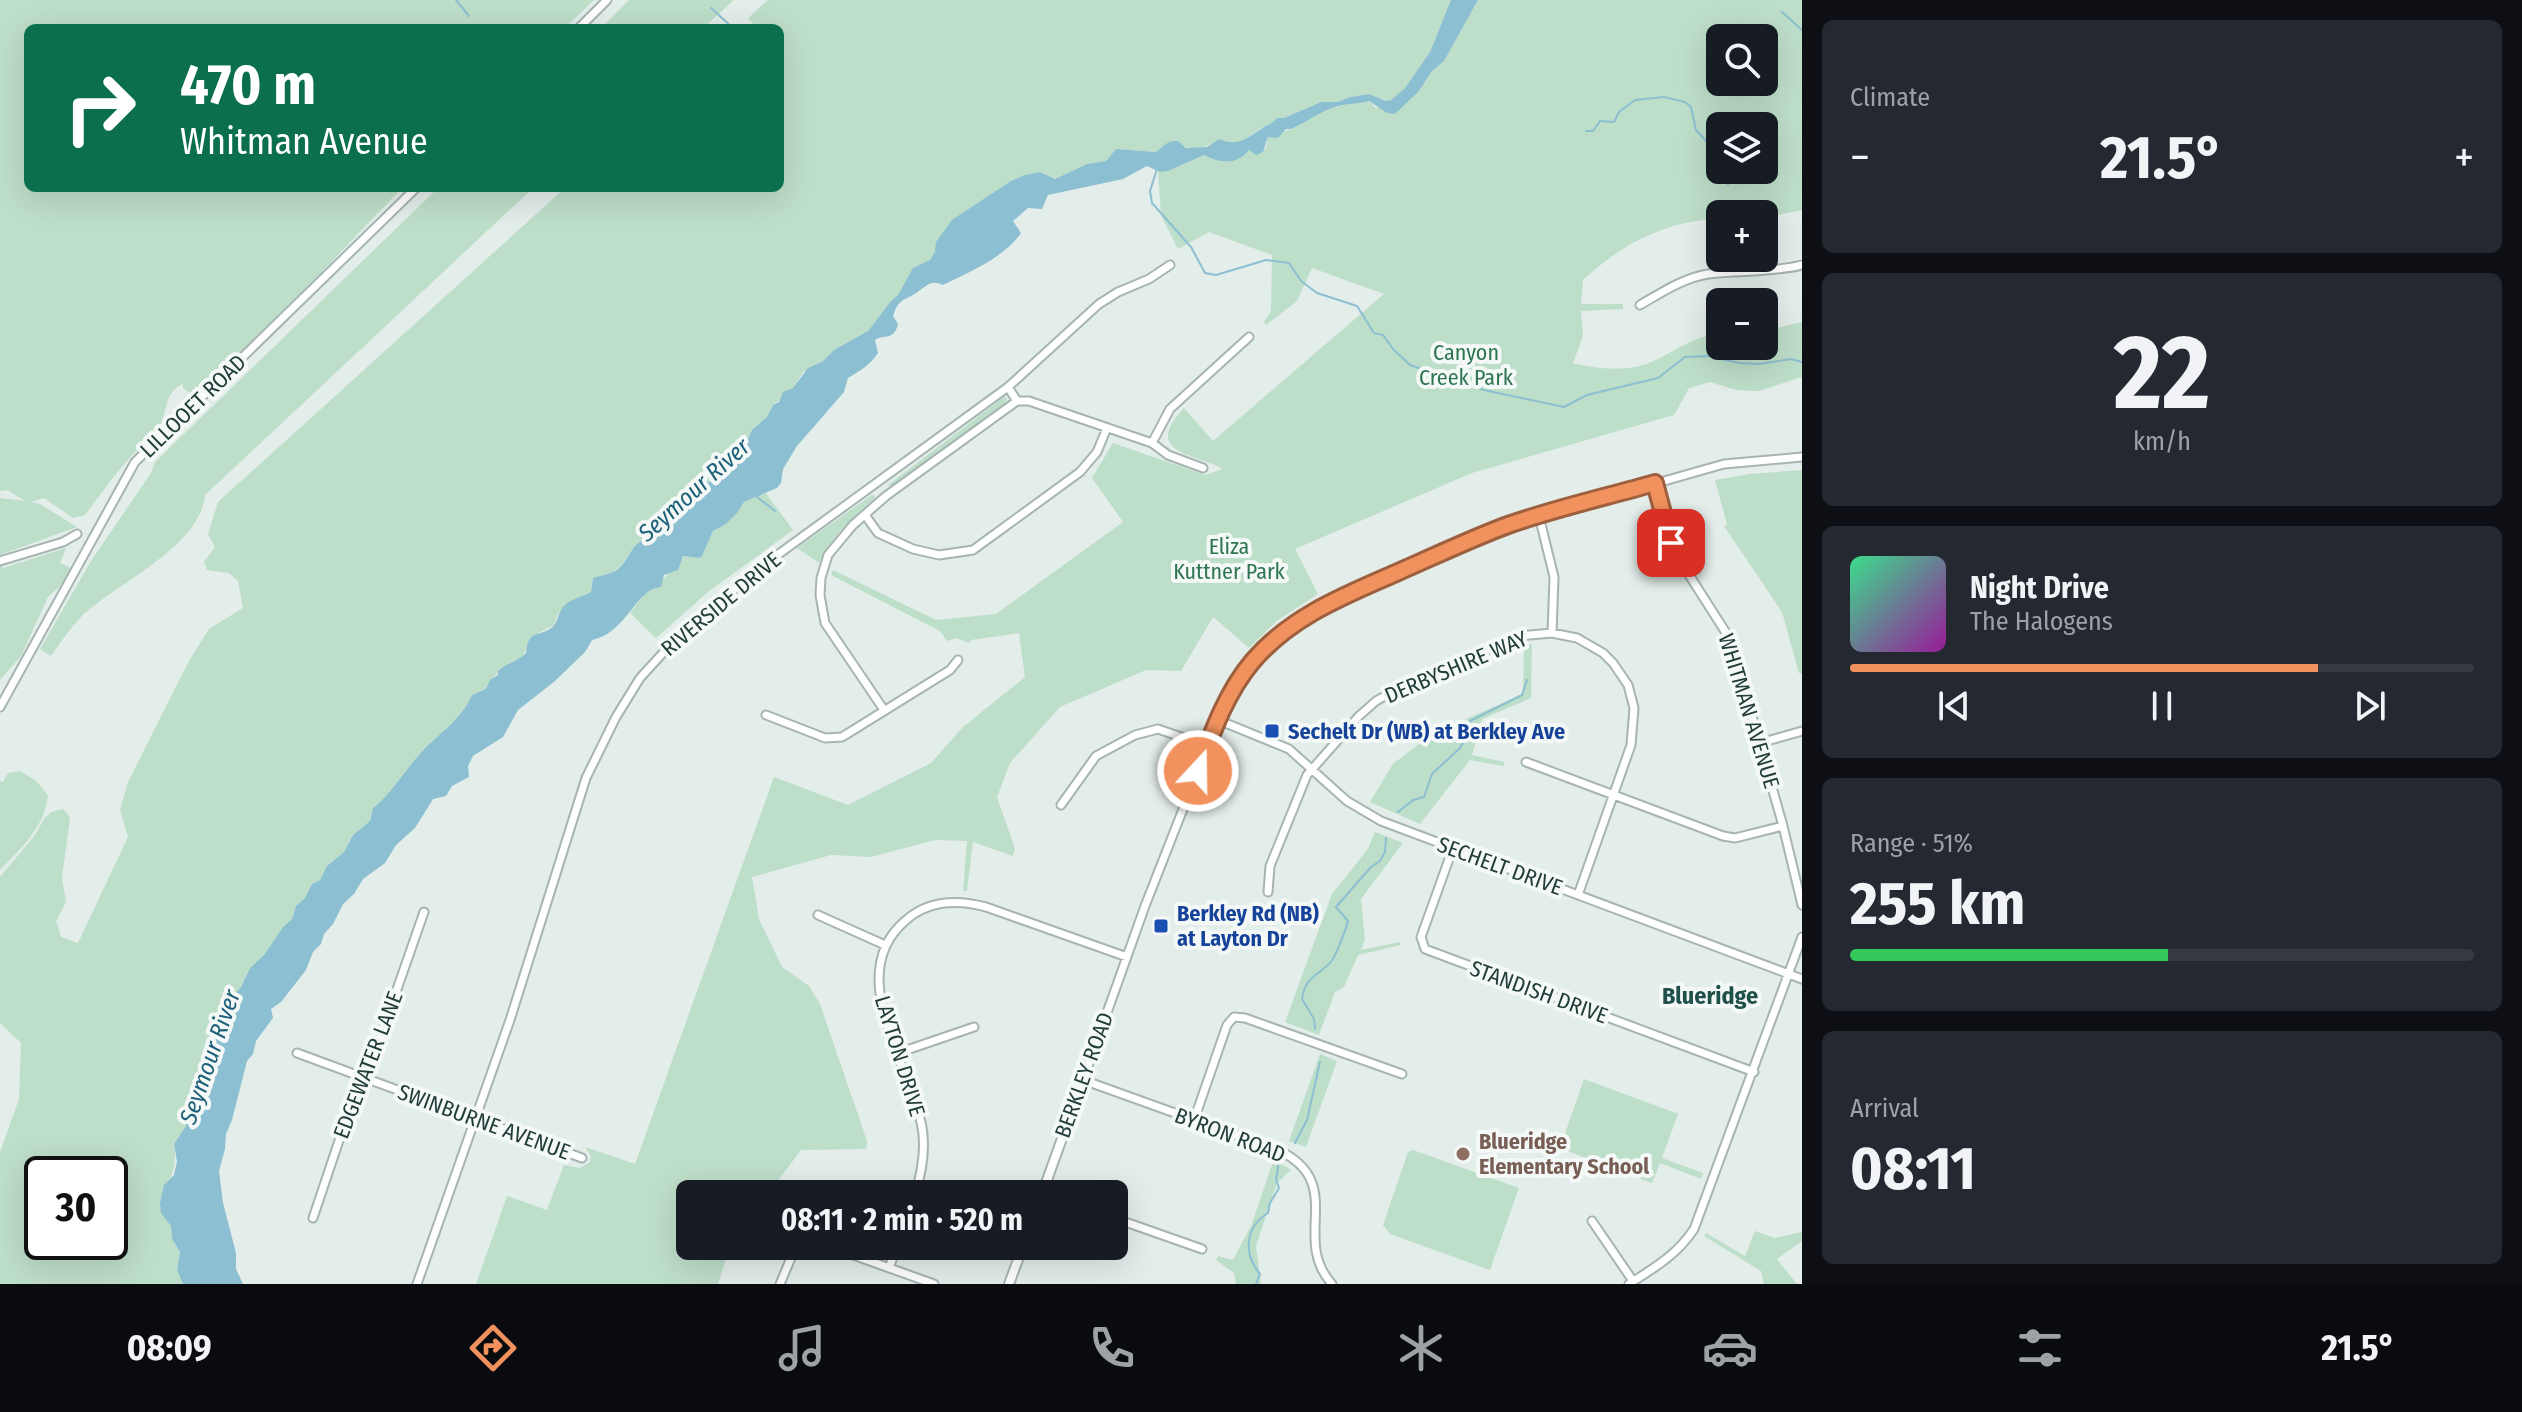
<!DOCTYPE html>
<meta charset="utf-8">
<style>
body{margin:0;font-family:"Fira Sans Condensed",sans-serif;background:#242831;color:#f1f3f6;height:100vh;display:flex;flex-direction:column;font-size:30px;white-space:nowrap}
*{box-sizing:border-box;margin:0}
p{font-size:26px;color:#9ea1a6}
.icon{flex:none;width:44px;height:44px;fill:none;stroke:currentColor;stroke-width:2;stroke-linecap:round;stroke-linejoin:round}
.map{position:relative;flex:1;overflow:hidden}
.drawer{display:flex;flex-direction:column;gap:20px;padding:20px;background:#0d0f14;width:720px}
.drawer>*{flex:none}
.hud{position:absolute;left:24px;top:24px;width:760px;height:168px;border-radius:12px;box-shadow:0 8px 32px #0002;background:#0b6e4f;color:#fff;overflow:hidden}
.tools{position:absolute;left:1706px;top:24px;display:grid;gap:16px}
.tools a{display:grid;place-items:center;width:72px;height:72px;border-radius:12px;background:#171b24;box-shadow:0 8px 32px #0002;font-size:40px}
.speed{position:absolute;left:24px;top:1156px;display:flex;gap:16px;font-size:40px;font-weight:700;text-align:center}
.speed>*{display:grid;place-content:center;width:104px;height:104px;border-radius:50%;background:#171b24;box-shadow:0 8px 32px #0002;line-height:1}
.speed .limit{border:4px solid #111;border-radius:12px;background:#fff;color:#111}
.pin{position:absolute;display:grid;place-items:center;width:68px;height:68px;color:#fff;margin:-34px;border-radius:16px;box-shadow:0 4px 12px #0006}
.me{position:absolute;width:88px;margin:-44px;rotate:21deg;stroke-linejoin:round;filter:drop-shadow(0 0 6px #0008)}
.turn{display:flex;align-items:center;gap:28px;height:168px;padding:0 24px;font-size:36px}
.turn .icon{width:104px;height:104px;stroke-width:2.5}
.turn b{display:block;font-size:56px;line-height:68px}
.big{font-size:60px;font-weight:700;line-height:1.1}
.drawer .card{flex:1;display:flex;flex-direction:column;justify-content:center;gap:12px;min-width:0;padding:0 28px;border-radius:12px;background:#242831}
.drawer .dial{align-items:center;gap:0}
.dial b{font-size:104px;line-height:1}
.song{display:flex;align-items:center;gap:24px}
.cover{width:96px;height:96px;border-radius:12px;background:linear-gradient(135deg,hsl(150 70% 55%),hsl(300 70% 35%))}
.played{height:8px;border-radius:4px;background:linear-gradient(90deg,#f1925e 75%,#363941 75%)}
.keys{display:flex;justify-content:space-around;direction:ltr}
.heat{display:flex;justify-content:space-between;align-items:center;font-size:44px;direction:ltr}
.charge{height:12px;border-radius:6px;background:linear-gradient(90deg,#34c759 51%,#363941 0)}
.trip{position:absolute;left:676px;top:1180px;width:452px;height:80px;border-radius:12px;background:#171b24;box-shadow:0 8px 32px #0002;font-weight:700;line-height:80px;text-align:center}
.tabs{display:flex;height:128px;justify-content:space-around;align-items:center;background:#090b0e;color:#9ea1a6}
.tabs .icon{width:56px;height:56px}
.tabs .on{color:#f1925e}
.tabs b{font-size:36px;color:#f1f3f6}
main{display:flex;flex:1;min-height:0}
.map>svg:first-child{display:block}
</style>
<main>
<div class="map">
<svg width="1802" height="1284" viewBox="0 0 1802 1284">
<rect width="100%" height="100%" fill="#e3edea"/>
<path fill="#bddec9" fill-rule="evenodd" d="M0,0H594L565,28H28V188H402L318,276L201,390L191,394L183,388V384C163,391 168,414 158,430C152,440 139,447 131,456C114,475 100,495 85,515L73,518L44,498L31,502L40,504L77,527L0,555V498L25,501L7,490L0,491Z
M629,0H734L703,28H601Z
M768,0H1451L1430,52L1405,88L1391,100L1387,101L1369,94L1350,97L1338,102H1321L1261,128L1241,142L1230,144L1219,139C1207,147 1193,153 1180,144L1156,152L1116,149L1106,161L1087,164L1055,179L1040,172L1011,181L992,194L930,260L913,269L898,295L891,301L868,331L834,350L822,362L803,372L793,389L773,405L767,417L752,430L744,447L722,463L710,483L701,482C689,503 669,523 647,532L646,540C630,545 630,559 618,568C612,574 601,575 593,578L591,592C572,604 563,599 554,625L532,636L522,658C507,664 493,674 486,689L472,695C461,721 436,735 418,756C404,772 390,795 373,808L370,821L353,835L344,852L327,866L320,880L312,884L305,898L296,906L292,919L283,927L264,955L250,968L241,987L231,998L229,1014L216,1029L214,1051L201,1063L199,1078L186,1106V1126L174,1144C178,1172 169,1178 160,1202L171,1226L172,1239L180,1252L177,1270L183,1284H0V1152L19,1099L21,1043L0,1023V877L35,835L44,819L51,812L63,809L70,817L62,878L66,902L56,921L61,937L78,943L128,837L120,810L128,782L189,661L209,629L243,608L238,581L229,573L207,570L204,562L215,547L208,534L218,502L565,188H780V28H757L748,18ZM42,1174H110V1242H42Z
M1478,0H1802V210L1764,218V214H1720V219C1666,220 1622,244 1583,280L1581,304H1623V309L1581,311L1583,336L1573,363C1595,369 1627,372 1649,363C1673,353 1694,335 1720,334V346H1764V331L1802,322V377L1759,391L1736,390L1710,382L1689,388L1674,415L1472,473L1295,549L1318,594L1278,620L1249,648L1213,617L1181,671L1146,670L1060,707L1010,763L997,797L1015,849L1013,856L973,842L967,891H963L967,841L935,840L871,857L831,855L752,877L759,919L782,967L809,986L820,1004L867,1141L866,1149L801,1150L768,1194H690V1246H730L718,1284H476L507,1196L547,1210L564,1165L580,1168L590,1162L591,1156L585,1147L635,1164L774,777L848,805L931,763L963,727L1025,677L1019,633L971,640L969,643L957,638L947,641L940,631L831,575L833,570L936,620L996,614L1123,522L1092,478L1113,443L1205,475L1223,469C1195,453 1141,454 1184,408L1213,441L1384,294L1312,268L1297,301L1266,325L1264,322L1271,311L1272,255L1209,232L1178,249L1161,215L1158,172L1168,171L1204,155C1220,164 1238,165 1249,150L1266,149L1268,137C1276,134 1294,128 1298,126C1311,118 1328,107 1344,105C1353,103 1360,104 1369,101L1376,108L1419,91L1431,71L1444,61ZM1720,38H1764V82H1720ZM1720,126H1764V170H1720Z
M438,188H533L205,495C200,547 118,582 82,616C70,628 61,642 51,656L40,649L91,561L151,473L155,462Z
M1004,397L1007,399L1005,404L892,486L888,485Z
M1802,470V673H1799L1782,612L1724,526L1727,524L1715,480L1750,474Z
M765,492L793,530L708,592L656,638L630,613L644,595L656,587L684,556L699,558L702,556L713,531L726,524L738,512L744,502Z
M873,494L875,498C854,517 831,536 819,563L797,548Z
M66,548L60,563L71,568L61,585L48,597L21,656L0,680V564L3,568Z
M1532,644L1531,698L1482,719L1472,755L1504,762V766L1470,760L1420,824L1370,802L1393,764L1432,734L1523,694L1524,646Z
M20,771L36,781L48,795C46,825 20,850 0,870V781L3,782L8,773Z
M1375,832L1403,843L1361,899L1365,940L1361,950L1400,942L1401,945L1358,955L1344,987L1335,992L1319,1035L1285,1022L1332,894L1368,849Z
M1320,1054L1337,1061L1306,1147L1289,1141Z
M1584,1079L1678,1114L1662,1158L1703,1173L1701,1179L1660,1163L1652,1183L1560,1148Z
M1413,1150L1519,1188L1490,1270L1390,1234L1383,1225L1408,1152Z
M1274,1159L1291,1170L1277,1183L1256,1246L1261,1284H1236L1234,1273L1216,1260L1218,1256L1233,1260L1251,1226Z
M1755,1231L1775,1238L1802,1232V1241L1777,1259L1797,1284H1764L1761,1271L1704,1236L1706,1233L1745,1256Z"/>
<path fill="#8cbfd1" d="M1451,0H1478L1444,61L1431,72L1419,91L1395,114L1387,113L1369,101C1360,104 1353,103 1343,105C1324,108 1308,122 1291,129H1286L1278,138L1268,137L1263,152L1256,155L1249,150C1238,165 1220,164 1204,155L1168,171L1160,172L1147,166L1123,179L1048,195L1042,209L1028,208L1013,221L1021,233C1005,257 968,273 943,285C932,280 929,284 920,290C906,302 900,295 893,316L898,324C894,341 884,334 875,340L878,353C869,366 861,370 848,378L844,392L797,446L783,469L781,483L777,488L744,502L738,512L726,524L713,531L702,556L699,558L683,556L678,570L664,575L661,587C635,589 627,633 592,640L585,652L555,681L518,710L503,737L473,756L468,766L469,777L452,786L446,796L433,799L415,828L396,845L385,863L363,879L354,894L343,904L333,924L324,934L321,944L313,952L306,970L281,1002L271,1009L273,1018L256,1041L253,1054L247,1061L232,1120L226,1134L225,1149L219,1171L223,1203L236,1253V1269L243,1284H183L177,1270L180,1252L172,1239L171,1226L161,1213L160,1203L164,1185L174,1175L177,1161L174,1144L186,1126V1106L199,1078L201,1063L214,1051L216,1029L229,1014L231,998L241,987L250,968L264,955L283,927L292,919L296,906L305,898L312,884L320,880L327,866L344,852L353,835L370,821L373,808C390,795 404,772 418,756C436,735 461,721 472,695L486,689L490,680L498,675V671C507,663 519,661 526,653C529,625 542,640 555,624C558,620 559,612 563,607C571,598 581,598 591,592L593,578C601,575 612,574 618,569C630,559 630,545 646,539L647,532C669,523 690,503 701,482H711L722,463L744,447L752,430L767,417L773,405L779,402L783,392L793,388L808,368L822,362L834,350L868,331L891,301L898,295L913,268L930,260L935,252L936,242L952,220L1011,181L1025,175L1040,172L1055,179L1087,164L1106,161L1116,149L1156,152C1163,147 1167,140 1178,141L1186,148L1207,147L1219,139C1237,147 1246,139 1261,129C1267,124 1272,125 1277,118H1284L1321,102H1338L1350,97L1369,94L1386,101L1391,100L1405,88L1430,52Z"/>
<g fill="none" stroke-linecap="round" stroke-linejoin="round">
<path stroke="#8cbfd1" stroke-width="2" d="M456,0L469,16
M711,8L733,28
M1782,12L1802,30
M1586,131H1593L1600,121L1614,122L1619,112L1635,100L1664,97L1685,102L1691,107L1696,130L1709,144L1720,168
M1157,169L1150,191L1152,203L1191,247L1205,273L1216,275L1266,260L1289,263L1301,281L1317,293L1357,306L1374,333L1383,335L1393,349L1410,365L1484,390L1564,407L1587,395L1658,378L1685,357L1708,356L1739,363L1759,364L1791,359L1802,362
M1720,170L1728,185
M757,497L775,511
M1398,812L1413,800L1424,797L1432,774L1460,748L1468,734L1470,721L1522,695L1527,680
M1315,1029L1314,1019L1302,999C1306,973 1321,976 1333,959C1337,952 1346,929 1348,921L1336,907L1371,867L1380,861L1385,852L1386,838
M1295,1143L1307,1120L1320,1062
M1256,1284L1260,1274C1243,1254 1245,1227 1268,1213L1270,1203L1279,1188L1276,1179L1279,1162"/>
<g stroke="#a6b5b2" stroke-width="11">
<path id="minor" d="M579,28L607,0
M1640,305C1661,293 1683,278 1708,274C1740,270 1770,273 1802,265
M1008,387L1017,401H1029L1152,443L1168,455L1203,468
M1152,443L1170,409L1249,337
M1655,483L1677,556L1730,639L1783,826L1802,905
M865,515L878,533L913,549L939,555L973,550L1080,472L1097,452L1107,428
M1539,516L1554,577L1552,633
M0,561L63,542L77,534
M0,707L135,462L416,188
M884,710L825,623L820,595L821,578L828,555L853,525L886,496L1017,401
M766,715L825,738L842,737L950,670L958,660
M1218,720L1289,749L1347,801L1381,821L1802,979
M1760,743L1802,731
M1526,762L1723,836L1735,838L1783,826
M1061,805L1096,756L1135,735L1158,729L1207,746
M1453,848L1421,937L1425,949L1754,1072
M1268,892L1270,866L1307,775L1359,716L1376,701L1399,688L1519,636L1552,633L1577,638L1603,653L1613,663L1628,685L1634,708L1631,745L1578,895
M818,915L885,945
M297,1053L582,1158
M898,1053L974,1027
M1194,1120L1227,1025L1234,1017L1245,1018L1402,1074
M915,1194C922,1172 926,1150 922,1127C910,1064 843,974 905,921C928,900 956,899 986,907L1127,957
M313,1218L357,1087L366,1078L424,912
M1114,1218L1202,1249
M1592,1221L1633,1281
M828,1246L934,1284
M889,1268L897,1246
M417,1284L510,1020L586,778L616,717L640,678L684,630L776,556L1008,387L1099,304L1118,292L1149,279L1170,265
M780,1284L796,1246
M1332,1284C1290,1238 1348,1183 1278,1150L1083,1080L1145,906L1218,720L1232,691L1251,664L1281,633L1306,615L1337,598L1509,525L1724,464L1802,457
M1629,1284C1654,1268 1677,1255 1694,1229L1802,937"/>
</g>
<g stroke="#a6b5b2" stroke-width="12">
<path id="tertiary" d="M1042,1194L1083,1080
M1009,1284L1023,1246"/>
</g>
<use href="#minor" stroke="#fff" stroke-width="7"/>
<use href="#tertiary" stroke="#fff" stroke-width="8"/>
</g>
<g fill="none" stroke-linecap="round" stroke-linejoin="round">
<g stroke="#9d5f3d" stroke-width="20">
<path id="route" d="M1198,771C1212,733 1226,693 1252,662C1290,617 1343,596 1396,573C1433,557 1470,539 1508,525C1556,508 1606,497 1655,483L1671,543"/>
</g>
<use href="#route" stroke="#f1925e" stroke-width="14"/>
</g>
<g fill="#1a4fb4" stroke="#f4f9f7" stroke-width="3">
<rect x="1264" y="723" width="16" height="16" rx="4"/>
<rect x="1153" y="918" width="16" height="16" rx="4"/>
</g>
<circle fill="#8d6e63" stroke="#f4f9f7" stroke-width="3" cx="1463" cy="1154" r="8"/>
<g text-anchor="middle" dominant-baseline="central" stroke-width="8" stroke-linejoin="round" paint-order="stroke">
<g font-size="22" fill="#2d7551" stroke="#f4f9f7">
<text x="1466" y="352">Canyon<tspan x="1466" dy="25">Creek Park</tspan></text>
<text x="1229" y="546">Eliza<tspan x="1229" dy="25">Kuttner Park</tspan></text>
</g>
<g font-size="22" fill="#233e3a" stroke="#f4f9f7">
<text transform="translate(193 406) rotate(-44)">LILLOOET ROAD</text>
<text transform="translate(721 604) rotate(-40)">RIVERSIDE DRIVE</text>
<text transform="translate(1456 667) rotate(-23)">DERBYSHIRE WAY</text>
<text transform="translate(1749 711) rotate(73)">WHITMAN AVENUE</text>
<text transform="translate(1500 866) rotate(20)">SECHELT DRIVE</text>
<text transform="translate(1539 992) rotate(20)">STANDISH DRIVE</text>
<text transform="translate(900 1056) rotate(73)">LAYTON DRIVE</text>
<text transform="translate(368 1065) rotate(-69)">EDGEWATER LANE</text>
<text transform="translate(1084 1075) rotate(-70)">BERKLEY ROAD</text>
<text transform="translate(484 1122) rotate(20)">SWINBURNE AVENUE</text>
<text transform="translate(1230 1135) rotate(21)">BYRON ROAD</text>
</g>
<g font-size="22" font-weight="bold" fill="#164399" stroke="#f4f9f7" text-anchor="start">
<text x="1288" y="731">Sechelt Dr (WB) at Berkley Ave</text>
<text x="1177" y="913">Berkley Rd (NB)<tspan x="1177" dy="25">at Layton Dr</tspan></text>
</g>
<g font-size="22" font-weight="bold" fill="#785e54" stroke="#f4f9f7" text-anchor="start">
<text x="1479" y="1141">Blueridge<tspan x="1479" dy="25">Elementary School</tspan></text>
</g>
<g font-size="24" font-style="italic" fill="#1d607a" stroke="#f4f9f7">
<text transform="translate(694 490) rotate(-42)">Seymour River</text>
<text transform="translate(210 1057) rotate(-71)">Seymour River</text>
</g>
<g font-size="24" font-weight="bold" fill="#1f514a" stroke="#f4f9f7">
<text x="1710" y="996">Blueridge</text>
</g>
</g>
</svg>
<div class="tools">
<a><svg class="icon" aria-label="search" viewBox="0 0 24 24"><circle cx="10" cy="10" r="6"/><path d="M15 15l6 6"/></svg></a>
<a><svg class="icon" aria-label="layers" viewBox="0 0 24 24"><path d="M12 4l9 5-9 5-9-5zM3 14l9 5 9-5"/></svg></a>
<a>+</a>
<a>−</a>
</div>
<div class="speed"><div class="limit">30</div></div>
<div class="pin" style="left:1671px;top:543px;background:#d93025"><svg class="icon" aria-label="arrive" viewBox="0 0 24 24"><path d="M6 21V4h12l-3 4 3 4H6"/></svg></div>
<svg class="me" style="left:1198px;top:771px" viewBox="-20 -20 40 40"><circle r="17" fill="#f1925e" stroke="#fff" stroke-width="3"/><path d="M0-11L8 9 0 5-8 9z" fill="#fff"/></svg>
<div class="trip">08:11 · 2 min · 520 m</div>
<div class="hud">
<div class="turn"><svg class="icon" aria-label="right" viewBox="0 0 24 24"><path d="M7 20v-9h11M14 6l5 5-5 5"/></svg><div><b>470 m</b>Whitman Avenue</div></div>
</div>
</div>
<section class="drawer">
<div class="card"><p>Climate</p>
<div class="heat"><a>−</a><b class="big">21.5°</b><a>+</a></div>
</div>
<div class="card dial"><b>22</b><p>km/h</p></div>
<div class="card">
<div class="song"><i class="cover"></i><div><b>Night Drive</b><p>The Halogens</p></div></div>
<div class="played"></div>
<div class="keys"><svg class="icon" aria-label="previous" viewBox="0 0 24 24"><path d="M18 5L8 12l10 7zM5 5v14"/></svg><svg class="icon" aria-label="pause" viewBox="0 0 24 24"><path d="M8 5v14M16 5v14"/></svg><svg class="icon" aria-label="next" viewBox="0 0 24 24"><path d="M6 5l10 7-10 7zM19 5v14"/></svg></div>
</div>
<div class="card"><p>Range · 51%</p><b class="big">255 km</b><div class="charge"></div></div>
<div class="card"><p>Arrival</p><b class="big">08:11</b></div>
</section>
</main>
<nav class="tabs">
<b>08:09</b>
<svg class="icon on" aria-label="directions" viewBox="0 0 24 24"><path d="M12 3l9 9-9 9-9-9zM9 14v-3h6M13 9l2 2-2 2"/></svg>
<svg class="icon" aria-label="music" viewBox="0 0 24 24"><path d="M9 18V5l10-2v13"/><circle cx="6" cy="18" r="3"/><circle cx="16" cy="16" r="3"/></svg>
<svg class="icon" aria-label="phone" viewBox="0 0 24 24"><path d="M5 4h4l2 5-3 2q2 4 5 5l2-3 5 2v4C11 20 4 13 5 4z"/></svg>
<svg class="icon" aria-label="climate" viewBox="0 0 24 24"><path d="M12 3v18M4 7l16 10M4 17L20 7"/></svg>
<svg class="icon" aria-label="car" viewBox="0 0 24 24"><path d="M5 17H2v-5l4-1 3-4h7l3 4 3 1v5h-3M9 17h6M6 11h13"/><circle cx="7" cy="17" r="2"/><circle cx="17" cy="17" r="2"/></svg>
<svg class="icon" aria-label="filters" viewBox="0 0 24 24"><path d="M4 7h16M4 17h16"/><circle cx="9" cy="7" r="2"/><circle cx="15" cy="17" r="2"/></svg>
<b>21.5°</b>
</nav>
